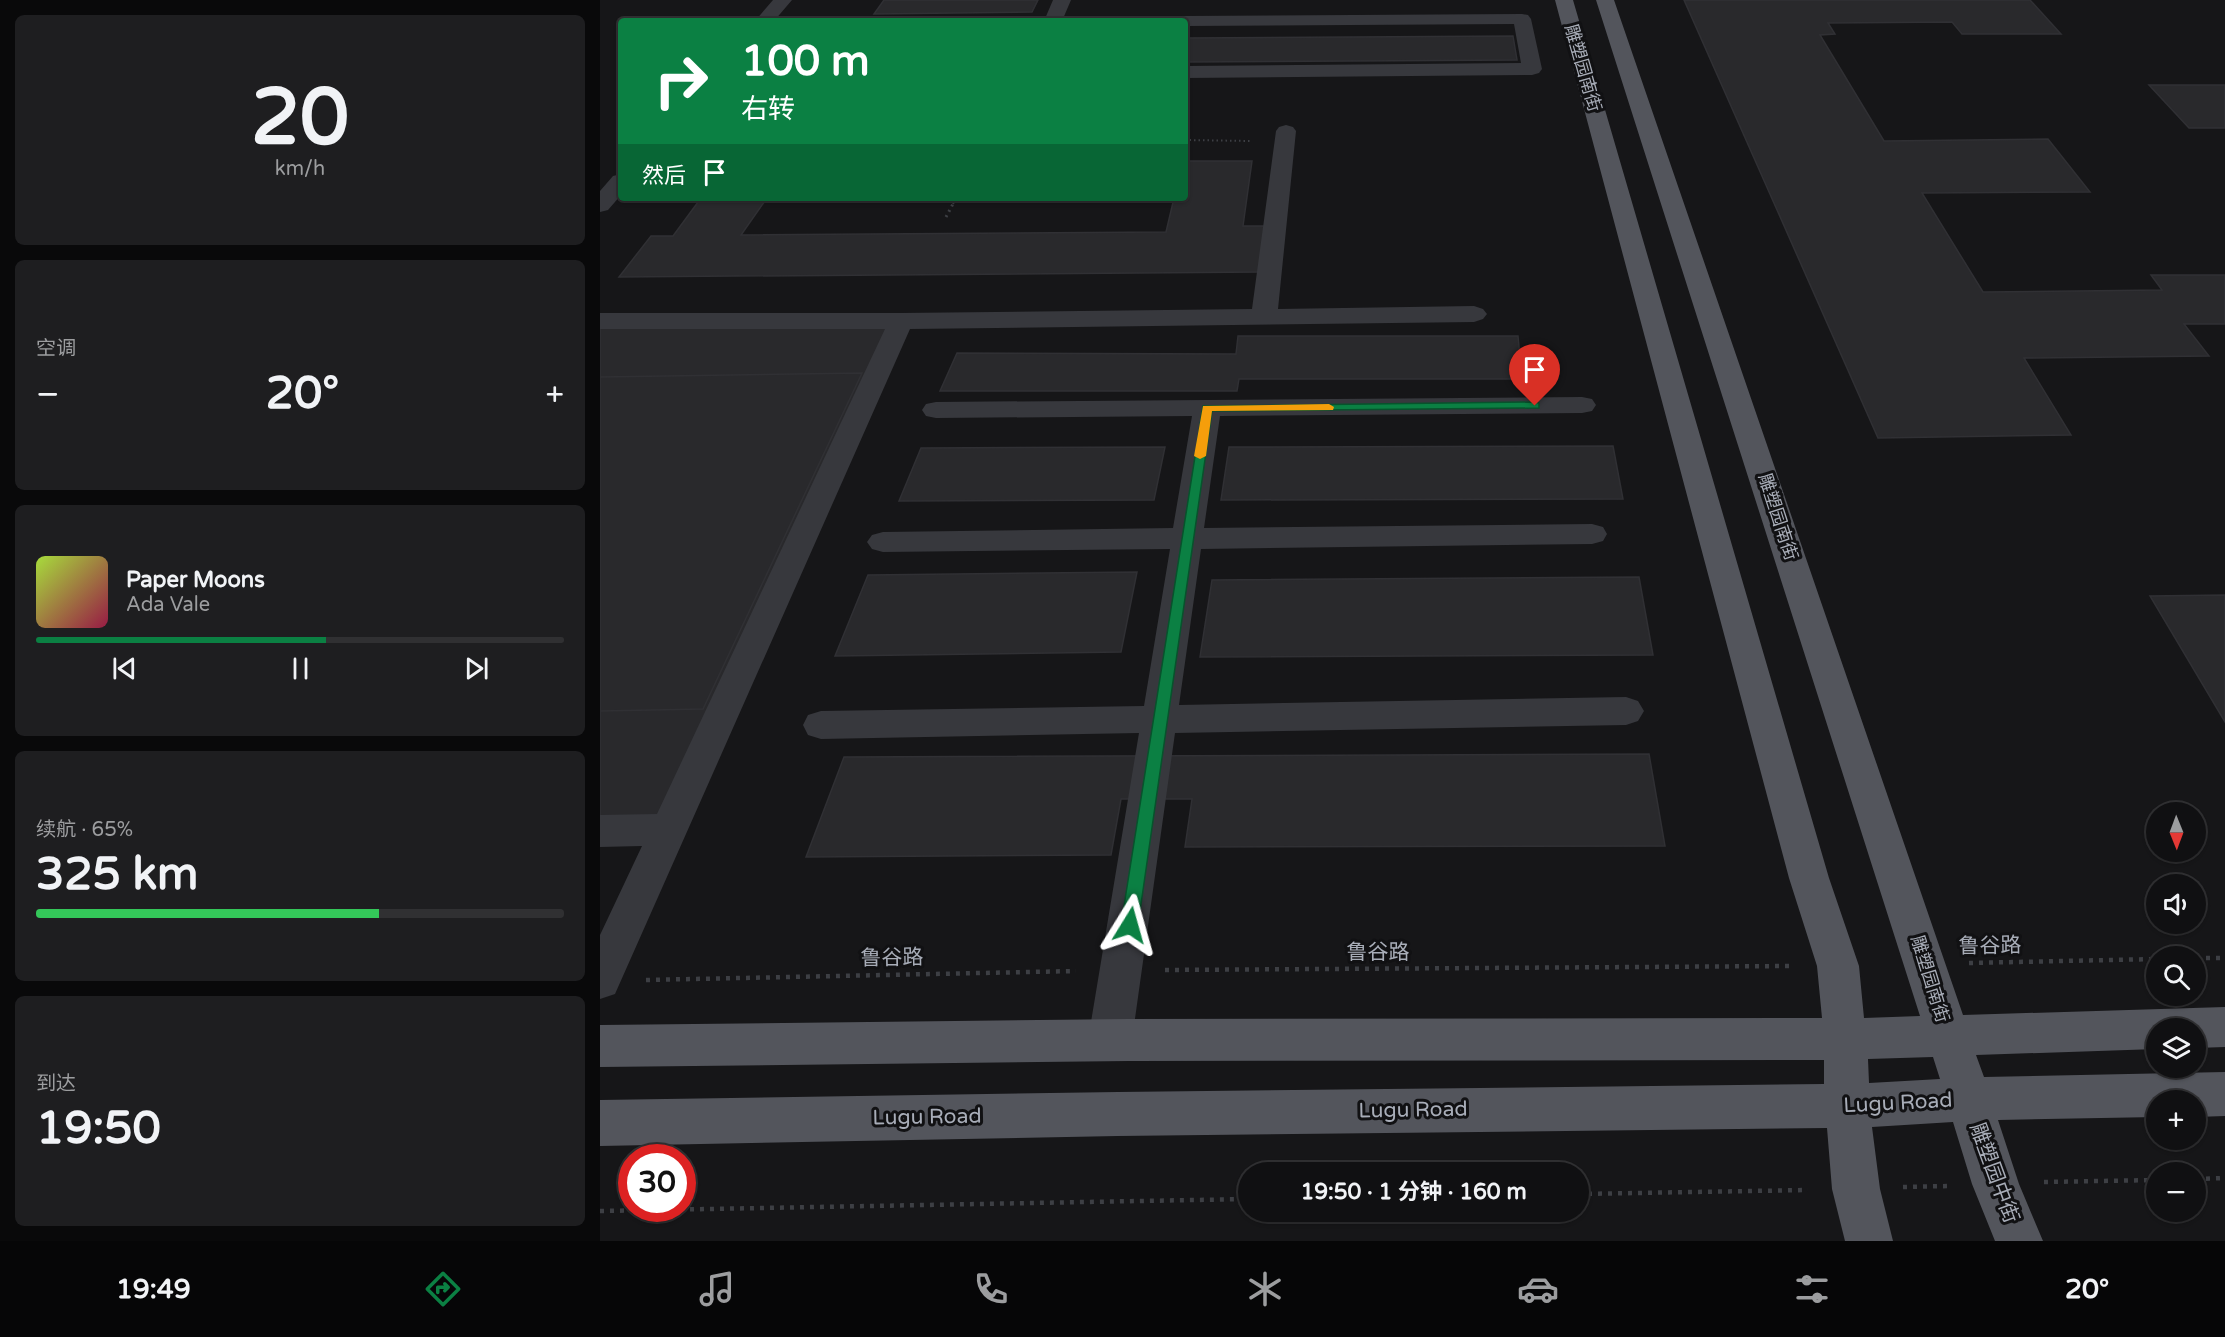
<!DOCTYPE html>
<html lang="zh">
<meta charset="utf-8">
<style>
body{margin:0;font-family:"Varela Round","Noto Sans SC",sans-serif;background:#1e1e20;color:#f1f3f6;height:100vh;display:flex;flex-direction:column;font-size:22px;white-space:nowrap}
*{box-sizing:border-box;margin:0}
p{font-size:20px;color:#9c9d9f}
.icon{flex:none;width:33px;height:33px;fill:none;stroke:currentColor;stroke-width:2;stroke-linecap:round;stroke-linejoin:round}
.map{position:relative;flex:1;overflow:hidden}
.details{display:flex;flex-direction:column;gap:15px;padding:15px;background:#09090a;width:600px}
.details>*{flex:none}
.banner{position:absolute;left:18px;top:18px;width:570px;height:183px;border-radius:6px;box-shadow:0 2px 4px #0004,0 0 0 2px #303032;background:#0b8043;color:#fff;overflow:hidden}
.needle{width:39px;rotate:179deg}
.fabs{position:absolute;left:1546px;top:802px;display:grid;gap:12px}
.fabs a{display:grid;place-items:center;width:60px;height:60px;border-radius:50%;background:#101012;box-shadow:0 2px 4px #0004,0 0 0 2px #303032;font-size:30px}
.speed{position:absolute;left:18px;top:1144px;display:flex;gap:12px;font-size:30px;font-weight:700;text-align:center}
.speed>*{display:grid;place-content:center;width:78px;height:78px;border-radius:50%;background:#101012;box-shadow:0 2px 4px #0004,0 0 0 2px #303032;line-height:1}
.speed .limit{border:9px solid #d22;background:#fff;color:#111}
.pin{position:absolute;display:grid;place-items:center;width:51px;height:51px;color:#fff;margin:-62px -26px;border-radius:50% 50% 50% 0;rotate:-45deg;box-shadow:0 0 6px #0007}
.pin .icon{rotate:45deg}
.me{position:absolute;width:66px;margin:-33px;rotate:8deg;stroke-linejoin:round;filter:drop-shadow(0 0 4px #0008)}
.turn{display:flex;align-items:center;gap:21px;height:126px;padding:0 24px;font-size:27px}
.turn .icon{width:78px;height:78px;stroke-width:2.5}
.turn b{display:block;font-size:42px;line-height:51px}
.then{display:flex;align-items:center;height:57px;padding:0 24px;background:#0003;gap:12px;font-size:22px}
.big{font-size:45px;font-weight:700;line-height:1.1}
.details .card{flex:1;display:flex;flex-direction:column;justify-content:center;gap:9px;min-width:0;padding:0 21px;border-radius:9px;background:#1e1e20}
.details .dial{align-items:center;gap:0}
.dial b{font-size:78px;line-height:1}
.song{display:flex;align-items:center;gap:18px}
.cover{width:72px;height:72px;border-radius:9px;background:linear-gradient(135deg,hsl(80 70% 55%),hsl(340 70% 35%))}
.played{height:6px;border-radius:3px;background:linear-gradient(90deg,#0b8043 55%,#303032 55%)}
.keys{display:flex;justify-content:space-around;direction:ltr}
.heat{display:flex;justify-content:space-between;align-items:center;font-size:33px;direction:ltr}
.charge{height:9px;border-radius:4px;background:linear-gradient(90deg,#34c759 65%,#303032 0)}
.trip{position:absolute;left:638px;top:1162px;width:351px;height:60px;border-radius:30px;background:#101012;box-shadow:0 2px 4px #0004,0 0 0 2px #303032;font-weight:700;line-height:60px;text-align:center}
.tab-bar{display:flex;height:96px;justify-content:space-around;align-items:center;background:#060607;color:#9c9d9f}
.tab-bar .icon{width:42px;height:42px}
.tab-bar .on{color:#0b8043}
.tab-bar b{font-size:27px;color:#f1f3f6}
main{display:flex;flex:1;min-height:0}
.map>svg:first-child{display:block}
</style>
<main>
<section class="details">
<div class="card dial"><b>20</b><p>km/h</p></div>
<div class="card"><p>空调</p>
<div class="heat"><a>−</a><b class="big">20°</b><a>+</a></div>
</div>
<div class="card">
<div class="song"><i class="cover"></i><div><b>Paper Moons</b><p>Ada Vale</p></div></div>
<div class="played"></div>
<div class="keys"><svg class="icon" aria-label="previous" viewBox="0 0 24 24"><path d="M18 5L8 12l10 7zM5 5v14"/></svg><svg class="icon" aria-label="pause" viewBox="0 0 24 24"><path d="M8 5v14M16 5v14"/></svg><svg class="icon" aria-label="next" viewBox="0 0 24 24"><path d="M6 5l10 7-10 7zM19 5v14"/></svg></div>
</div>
<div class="card"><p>续航 · 65%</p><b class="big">325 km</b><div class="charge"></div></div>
<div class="card"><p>到达</p><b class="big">19:50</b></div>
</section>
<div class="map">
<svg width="1625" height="1241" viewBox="0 0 1625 1241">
<rect width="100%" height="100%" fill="#161618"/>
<path fill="#29292c" stroke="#303034" stroke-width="1.5" d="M284,0H438L432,12L274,14Z
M1084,0H1430L1461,34H1362L1352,22L1228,23L1235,34L1220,35L1284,141L1448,139L1490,192L1322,193L1383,292L1562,290L1551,275H1625V324H1584L1609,356L1424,358L1471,435L1278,438Z
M913,36L917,60L585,62V38Z
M1549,85H1625V128H1589Z
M585,161H652L643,226H665L660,272L19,277L51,236H73L101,198H167L141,235L566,232L574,198H585Z
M0,321H301L69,830L0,831Z
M638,336H918L922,379H639L637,391H340L357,353L636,354Z
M262,373L103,709L0,711V377Z
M1013,446L1023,499L621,500L629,447Z
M565,447L554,500L299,501L321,448Z
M537,572L521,652L235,656L268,575Z
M1039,577L1053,655L600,657L612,580Z
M1625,595V722L1550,596Z
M1049,754L1065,846L585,847L592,799H521L511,855L206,857L244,757Z"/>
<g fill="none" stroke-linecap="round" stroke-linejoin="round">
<path stroke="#3d3f44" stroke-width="2" stroke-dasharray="1.5 3" stroke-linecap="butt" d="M585,140L650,141
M353,204L356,198"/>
<path stroke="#3d3f44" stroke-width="3" stroke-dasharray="2 4" stroke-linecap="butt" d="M346,217L354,202"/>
<path stroke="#3d3f44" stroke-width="4.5" stroke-dasharray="4 6" stroke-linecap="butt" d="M1596,958H1625
M1369,963L1557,959
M565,970L1193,966
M46,980L476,971
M1596,1179L1625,1178
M1444,1182L1557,1180
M1303,1187L1349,1186
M978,1194L1208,1190
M0,1211L648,1199"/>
<path fill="#37383d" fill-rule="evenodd" d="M173,0H192L174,21H155Z
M453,0H471L462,21H444Z
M922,14L928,15L931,19L942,69L939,73L932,75L585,78V66L921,63L914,24L585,26V21H576L579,17L585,16Z
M686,125L693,127L696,131L678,309L874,306L883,309L887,314L883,319L874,322L310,329L15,994L0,999V935L42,846L0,847V815L57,814L285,329H0V313H301L652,309L676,131L679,127Z
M21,174V195L8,210L0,212V191L13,176Z
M982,397L992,399L996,405L992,411L982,413L620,416L604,528L992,524L1003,527L1007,534L1003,541L992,544L601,549L579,705L1026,697L1038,701L1044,711L1038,721L1026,725L575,733L532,1040L525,1055L510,1061L495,1055L488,1040L539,733L221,739L208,735L203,725L208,715L221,711L544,706L570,549L283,552L272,549L267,542L272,535L283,532L573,528L592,416L336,418L326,416L322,410L326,404L336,402Z"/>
<path fill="#53555c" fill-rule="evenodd" d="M955,0H973L1229,878L1259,966L1264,1018L1320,1016L996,0H1014L1363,1015L1625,1007V1047L1596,1048V1029H1557V1049L1376,1055L1384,1077L1625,1072V1116L1596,1117V1101H1557V1117L1398,1120L1419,1184L1443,1241H1395L1372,1184L1353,1122L1272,1127L1280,1189L1293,1241H1245L1232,1189L1227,1128L518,1136L0,1146V1100L518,1092L1224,1084V1060L529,1061L0,1067V1025L529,1019L1222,1018L1217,966L1189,878ZM1333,1057L1340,1079L1269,1083L1268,1059Z"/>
</g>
<path fill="#0b8043" stroke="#07532c" stroke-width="1.5" d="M935,402L939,403V408L612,411L538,925L535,930L530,932L524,930L521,925L603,406Z"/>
<path fill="#f59e0b" d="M729,404L734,407L733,410L612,411L606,456L600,459L594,456L603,406Z"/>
<g text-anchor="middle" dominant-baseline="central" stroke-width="6" stroke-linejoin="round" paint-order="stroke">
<g font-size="18" fill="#a8adb8" stroke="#111113">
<text transform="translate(983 68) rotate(74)">雕塑园南街</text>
<text transform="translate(1178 517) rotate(72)">雕塑园南街</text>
<text transform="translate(1330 979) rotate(73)">雕塑园南街</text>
</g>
<g font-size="21" fill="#a8adb8" stroke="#111113">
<text transform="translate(1390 946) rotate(-1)">鲁谷路</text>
<text x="778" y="952">鲁谷路</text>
<text transform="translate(292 958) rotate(-1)">鲁谷路</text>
<text transform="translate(1298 1103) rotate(-3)">Lugu Road</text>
<text transform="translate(813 1110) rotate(-1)">Lugu Road</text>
<text transform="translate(327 1117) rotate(-1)">Lugu Road</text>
<text transform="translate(1394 1173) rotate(70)">雕塑园中街</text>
</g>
</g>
</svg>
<div class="fabs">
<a><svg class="needle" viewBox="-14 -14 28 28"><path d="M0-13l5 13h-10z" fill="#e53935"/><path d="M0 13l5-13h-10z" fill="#9c9d9f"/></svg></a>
<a><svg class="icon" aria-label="sound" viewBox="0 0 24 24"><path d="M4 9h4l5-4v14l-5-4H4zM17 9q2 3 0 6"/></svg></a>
<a><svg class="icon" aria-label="search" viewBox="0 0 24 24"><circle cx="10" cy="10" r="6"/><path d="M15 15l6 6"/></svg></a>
<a><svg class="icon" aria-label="layers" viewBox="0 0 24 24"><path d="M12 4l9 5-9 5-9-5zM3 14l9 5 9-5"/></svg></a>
<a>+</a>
<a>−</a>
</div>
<div class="speed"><div class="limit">30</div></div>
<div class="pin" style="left:935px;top:406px;background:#d93025"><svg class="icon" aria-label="arrive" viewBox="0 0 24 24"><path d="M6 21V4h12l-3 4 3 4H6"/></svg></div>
<svg class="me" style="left:530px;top:925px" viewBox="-20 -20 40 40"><path d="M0-17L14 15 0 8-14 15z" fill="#0b8043" stroke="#fff" stroke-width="4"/></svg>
<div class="trip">19:50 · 1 分钟 · 160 m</div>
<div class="banner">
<div class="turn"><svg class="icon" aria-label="right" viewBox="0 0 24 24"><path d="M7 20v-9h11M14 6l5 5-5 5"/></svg><div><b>100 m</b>右转</div></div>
<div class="then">然后<svg class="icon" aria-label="arrive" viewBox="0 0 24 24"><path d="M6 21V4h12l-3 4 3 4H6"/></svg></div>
</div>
</div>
</main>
<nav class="tab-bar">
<b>19:49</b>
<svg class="icon on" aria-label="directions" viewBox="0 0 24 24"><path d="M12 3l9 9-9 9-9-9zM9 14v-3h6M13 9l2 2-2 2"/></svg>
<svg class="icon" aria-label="music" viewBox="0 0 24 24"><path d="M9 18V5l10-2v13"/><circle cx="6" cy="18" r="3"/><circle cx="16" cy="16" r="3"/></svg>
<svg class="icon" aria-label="phone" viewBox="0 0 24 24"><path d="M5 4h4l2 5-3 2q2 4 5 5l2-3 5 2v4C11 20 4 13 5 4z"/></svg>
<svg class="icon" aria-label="climate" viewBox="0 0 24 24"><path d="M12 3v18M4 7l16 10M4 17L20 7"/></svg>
<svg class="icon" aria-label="car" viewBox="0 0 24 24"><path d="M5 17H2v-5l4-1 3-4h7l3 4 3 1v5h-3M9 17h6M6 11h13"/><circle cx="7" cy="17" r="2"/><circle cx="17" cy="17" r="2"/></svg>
<svg class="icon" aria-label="filters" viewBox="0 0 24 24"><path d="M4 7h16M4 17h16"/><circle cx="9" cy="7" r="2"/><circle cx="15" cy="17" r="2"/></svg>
<b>20°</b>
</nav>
